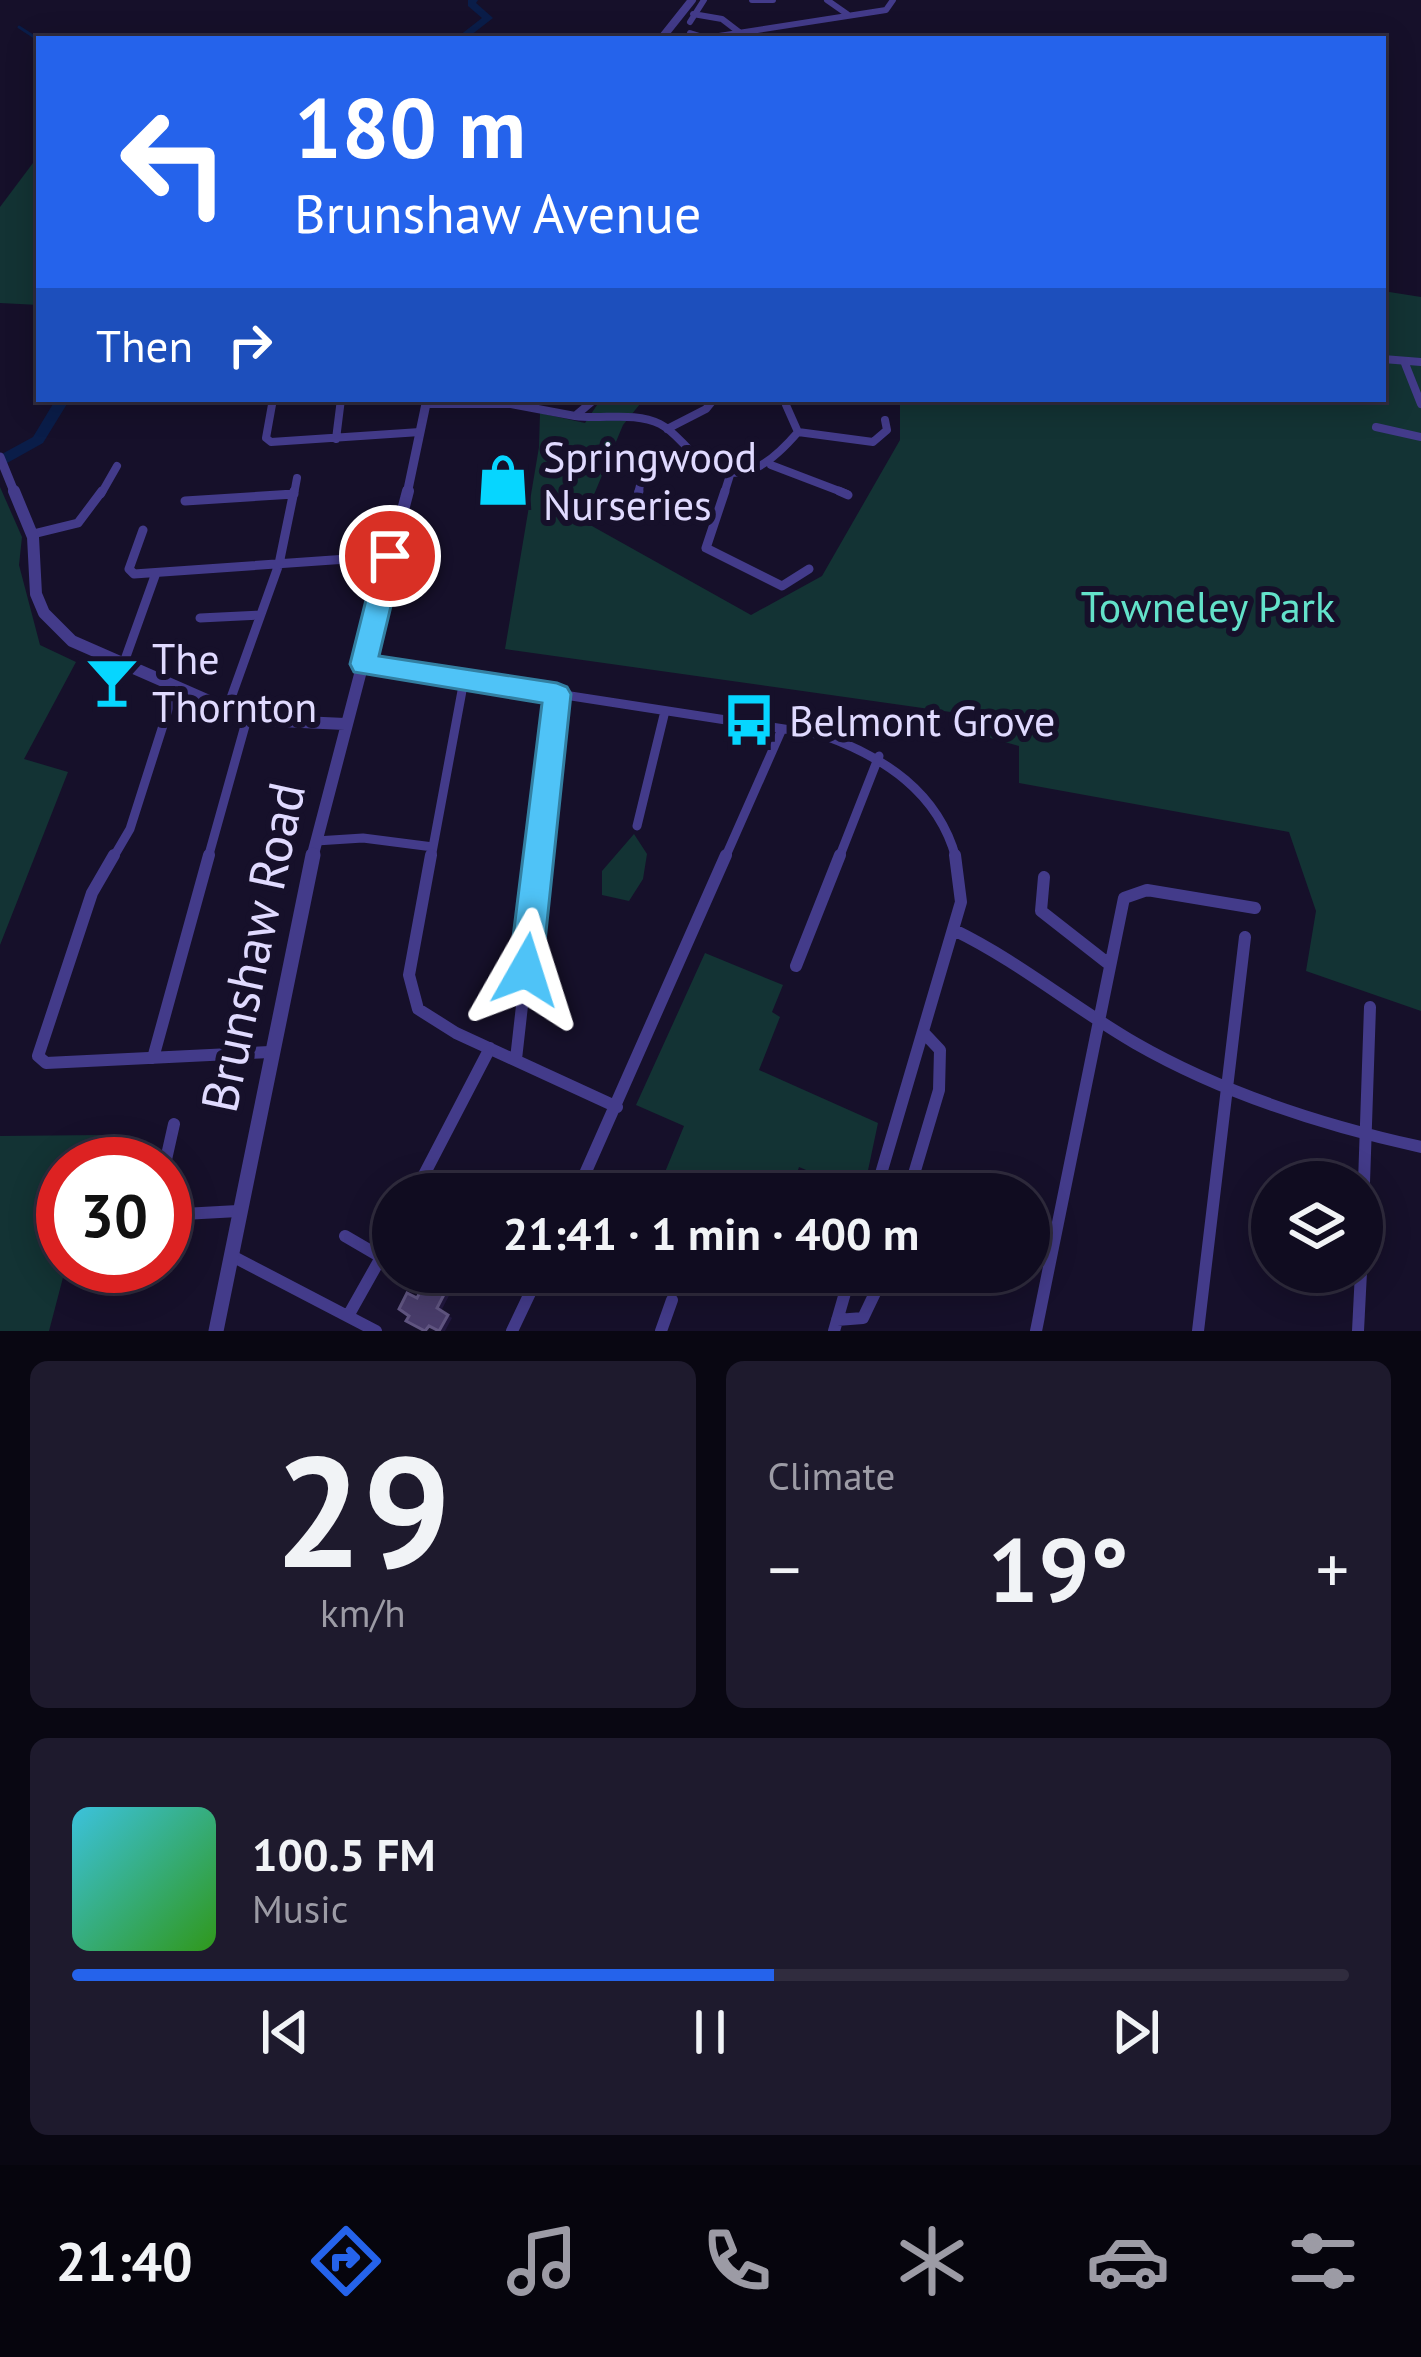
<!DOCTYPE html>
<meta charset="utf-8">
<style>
body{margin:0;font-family:"PT Sans",sans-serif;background:#1e1a2d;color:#f1f3f6;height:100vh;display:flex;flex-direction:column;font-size:45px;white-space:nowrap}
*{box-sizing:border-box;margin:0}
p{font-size:39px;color:#9c9ba5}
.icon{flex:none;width:66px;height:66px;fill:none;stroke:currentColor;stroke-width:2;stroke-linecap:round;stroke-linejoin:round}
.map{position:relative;height:1331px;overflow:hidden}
.drawer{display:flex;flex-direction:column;gap:30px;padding:30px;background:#090712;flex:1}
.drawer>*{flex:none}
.hud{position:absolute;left:36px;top:36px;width:1350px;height:366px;border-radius:0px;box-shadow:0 6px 30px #0003,0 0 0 3px #302c3e;background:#2563eb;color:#fff;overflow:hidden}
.controls{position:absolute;left:1251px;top:1161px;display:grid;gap:24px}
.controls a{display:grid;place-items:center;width:132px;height:132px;border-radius:50%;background:#100c20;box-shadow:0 6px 30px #0003,0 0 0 3px #302c3e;font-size:60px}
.speed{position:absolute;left:36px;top:1137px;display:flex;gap:24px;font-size:60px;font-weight:700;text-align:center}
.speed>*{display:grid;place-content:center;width:156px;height:156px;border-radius:50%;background:#100c20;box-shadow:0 6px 30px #0003,0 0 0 3px #302c3e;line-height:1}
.speed .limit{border:18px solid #d22;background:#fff;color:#111}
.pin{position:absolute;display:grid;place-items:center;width:102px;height:102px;color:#fff;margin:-51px;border:6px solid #fff;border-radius:50%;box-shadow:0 3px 12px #0007}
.me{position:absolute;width:132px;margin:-66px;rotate:6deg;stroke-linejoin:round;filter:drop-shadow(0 0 9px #0008)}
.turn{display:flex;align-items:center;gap:42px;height:252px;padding:0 60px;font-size:54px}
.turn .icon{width:156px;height:156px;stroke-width:2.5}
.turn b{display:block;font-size:84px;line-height:102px}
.then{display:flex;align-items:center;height:114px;padding:0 60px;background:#0003;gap:24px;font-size:45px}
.big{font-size:90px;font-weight:600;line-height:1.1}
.drawer .card{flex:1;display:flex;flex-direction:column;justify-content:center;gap:18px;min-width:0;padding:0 42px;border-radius:18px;background:#1e1a2d}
.drawer .dial{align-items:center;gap:0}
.dial b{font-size:156px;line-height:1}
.song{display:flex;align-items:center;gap:36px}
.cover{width:144px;height:144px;border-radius:18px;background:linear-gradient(135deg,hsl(190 70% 55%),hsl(110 70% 35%))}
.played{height:12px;border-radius:6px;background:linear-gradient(90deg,#2563eb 55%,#302c3e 55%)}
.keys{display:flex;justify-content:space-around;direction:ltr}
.heat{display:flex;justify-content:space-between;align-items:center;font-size:66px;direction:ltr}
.drawer .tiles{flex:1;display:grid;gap:30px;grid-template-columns:1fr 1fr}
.card:last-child{grid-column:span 2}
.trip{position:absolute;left:372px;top:1173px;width:678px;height:120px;border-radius:60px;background:#100c20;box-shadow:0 6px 30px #0003,0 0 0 3px #302c3e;font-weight:600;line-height:120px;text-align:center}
.dock{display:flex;height:192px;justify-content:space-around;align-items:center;background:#06050d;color:#9c9ba5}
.dock .icon{width:84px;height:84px}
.dock .current{color:#2563eb}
.dock b{font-size:54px;color:#f1f3f6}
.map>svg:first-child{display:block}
</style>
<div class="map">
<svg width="1421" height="1331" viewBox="0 0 1421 1331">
<rect width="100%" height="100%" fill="#16102a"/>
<path fill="#133334" d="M39,155V305L0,303V207Z
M1383,291L1421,297V1011L1306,971L1316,911L1289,832L1019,783V746L987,737L986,717L505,649L539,447L540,413L585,423L601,399H644L623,425L583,521L751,615L822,576L900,440V399H1383Z
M0,487L22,537L19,565L40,645L76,662L24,759L68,772L0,945Z
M634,834L647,854L643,879L629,901L602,895V871Z
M705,953L783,985L772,1012L780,1017L759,1070L878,1123L863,1194L799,1167L790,1194H656L684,1126L636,1105Z
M102,1135L94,1164H63L66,1266L49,1331H0V1136Z"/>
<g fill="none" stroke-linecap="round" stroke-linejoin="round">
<path stroke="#0a1d49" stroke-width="3" d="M19,27L39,40"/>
<path fill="#0a1d49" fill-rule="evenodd" d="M468,0H478L476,3L493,18L466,39H455L482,18L468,6Z
M56,399H70L43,443L0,467V455L33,437Z"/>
<path stroke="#433b8a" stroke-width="6" d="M752,0H773
M827,0L847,14
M693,14L722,19L739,32
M690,22L704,0
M690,33L706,38L886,10L893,0"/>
<path stroke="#433b8a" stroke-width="8" d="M1383,359L1421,362
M1404,361L1421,404
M273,399L266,438L271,442L420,432
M427,404H511L575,416L595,399
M575,416C602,420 634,411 660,424C674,431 683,445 695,455C736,491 768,467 798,432L786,405L789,399
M1376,427L1421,437
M667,429L706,409L714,399
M798,432L873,442L887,430L885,420
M336,439L341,399
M771,465L847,494
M101,494L117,466
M287,494H294
M294,494L297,478
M638,494L642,477L692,452
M724,494L730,475"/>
<path stroke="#433b8a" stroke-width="9" d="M725,491L706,548L782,586L809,569
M839,491L848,495
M185,501L294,494
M636,503L639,491
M143,530L129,569L134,574L390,556
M33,534L78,523L102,491
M200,618L260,615
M364,664L823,735C884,757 938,792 956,858
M123,665L156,573
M227,709L279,564L294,491
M637,826L665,711
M316,841L363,838L433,847
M113,858L130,829L175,688
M208,858L248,715
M431,858L464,680
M539,858L557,695
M725,858L782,729
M839,858L879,756"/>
<path stroke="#433b8a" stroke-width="12" d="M114,855L92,893L38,1056L46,1063L270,1052
M431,855L409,975L418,1009L456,1033L617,1107
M1044,877L1041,911L1110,965
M954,930C1018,961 1073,1007 1135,1043C1224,1094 1321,1125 1421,1147
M796,966L840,855
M153,1058L209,855
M516,1059L539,855
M165,1164L174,1124
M414,1194L490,1048
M576,1194L726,855
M875,1194L961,902L955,855
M908,1194L939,1090L940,1050L924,1033
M165,1215L238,1211
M345,1236L381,1257
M1362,1241L1370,1007
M232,1256L376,1331
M138,1276L141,1266
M348,1316L393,1236
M837,1320L863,1318L885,1272
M512,1331L540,1272
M661,1331L672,1300
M834,1331L851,1272
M1036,1331L1124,898L1147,890L1255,908
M1198,1331L1245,937
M1358,1331L1361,1272"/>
<path stroke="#433b8a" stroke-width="8" d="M661,39L692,0"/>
<path stroke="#433b8a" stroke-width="9" d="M0,457L15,494
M407,494L427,399"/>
<path stroke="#433b8a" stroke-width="12" d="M14,491L33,537L36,594L44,613L72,641L234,712L280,721L345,724
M312,858L408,491"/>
<path stroke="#433b8a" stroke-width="15" d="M216,1331L313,855"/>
</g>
<path fill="#362958" d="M512,458L514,468L510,491H492L490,481Z"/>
<path fill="#21173e" d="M512,458L514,468L510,491L508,481Z
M450,1283L454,1286L441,1311L437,1308Z
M448,1315L452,1318L445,1331H439Z"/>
<path fill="#483c6a" stroke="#605581" stroke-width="3" d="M494,458H512L508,481H490Z
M430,1272L450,1283L437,1308L448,1315L439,1331L429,1326L425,1331L406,1321L409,1316L399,1309L407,1293L417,1298Z"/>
<path fill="#4fc3f7" stroke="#337fa1" stroke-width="3" d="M390,547L403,556L379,656L557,683L567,687L571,694L542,970L537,982L526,986L514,982L509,970L542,703L354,672L350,664L377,556Z"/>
<defs>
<g id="shop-bare" transform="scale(4.14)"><path d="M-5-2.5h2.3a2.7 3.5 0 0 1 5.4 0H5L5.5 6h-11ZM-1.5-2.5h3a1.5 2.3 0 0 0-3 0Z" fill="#06d6ff" stroke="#16102a" stroke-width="2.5" paint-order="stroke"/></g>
<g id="bar-bare" transform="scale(4.14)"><path d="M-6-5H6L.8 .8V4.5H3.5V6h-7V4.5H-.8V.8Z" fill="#06d6ff" stroke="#16102a" stroke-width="2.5" paint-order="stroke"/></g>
<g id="bus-bare" transform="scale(4.14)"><path d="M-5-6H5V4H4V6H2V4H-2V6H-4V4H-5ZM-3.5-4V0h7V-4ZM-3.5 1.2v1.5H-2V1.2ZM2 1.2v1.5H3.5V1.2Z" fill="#06d6ff" stroke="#16102a" stroke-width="2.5" paint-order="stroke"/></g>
</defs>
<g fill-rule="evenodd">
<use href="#shop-bare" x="503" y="480"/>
<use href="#bar-bare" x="112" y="682"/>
<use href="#bus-bare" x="749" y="720"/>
</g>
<g text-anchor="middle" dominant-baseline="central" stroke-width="12" stroke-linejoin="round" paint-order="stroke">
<g font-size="42" fill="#e0daff" stroke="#16102a" text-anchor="start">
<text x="543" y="456">Springwood<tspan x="543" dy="48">Nurseries</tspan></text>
<text x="152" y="658">The<tspan x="152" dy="48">Thornton</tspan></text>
<text x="789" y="720">Belmont Grove</text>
</g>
<g font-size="42" fill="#63e2ca" stroke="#16102a">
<text x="1208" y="606">Towneley Park</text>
</g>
<g font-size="51" fill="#e0daff" stroke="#16102a">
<text transform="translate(252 947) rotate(-78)">Brunshaw Road</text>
</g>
</g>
</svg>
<div class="controls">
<a><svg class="icon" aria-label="layers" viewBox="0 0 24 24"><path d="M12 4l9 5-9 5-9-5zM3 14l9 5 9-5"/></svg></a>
</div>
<div class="speed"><div class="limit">30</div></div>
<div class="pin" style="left:390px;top:556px;background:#d93025"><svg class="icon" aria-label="arrive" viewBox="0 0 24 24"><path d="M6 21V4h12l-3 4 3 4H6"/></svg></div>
<svg class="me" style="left:526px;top:970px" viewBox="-20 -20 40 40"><path d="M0-17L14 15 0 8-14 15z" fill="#4fc3f7" stroke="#fff" stroke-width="4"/></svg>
<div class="trip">21:41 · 1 min · 400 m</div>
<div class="hud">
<div class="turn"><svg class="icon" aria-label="left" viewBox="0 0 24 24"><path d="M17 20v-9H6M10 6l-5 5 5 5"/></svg><div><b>180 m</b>Brunshaw Avenue</div></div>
<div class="then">Then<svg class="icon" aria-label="right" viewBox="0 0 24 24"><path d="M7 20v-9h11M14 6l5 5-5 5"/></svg></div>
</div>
</div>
<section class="drawer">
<div class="tiles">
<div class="card dial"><b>29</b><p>km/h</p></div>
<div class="card"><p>Climate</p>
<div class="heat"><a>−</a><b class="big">19°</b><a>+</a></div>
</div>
<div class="card">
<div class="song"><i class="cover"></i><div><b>100.5 FM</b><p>Music</p></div></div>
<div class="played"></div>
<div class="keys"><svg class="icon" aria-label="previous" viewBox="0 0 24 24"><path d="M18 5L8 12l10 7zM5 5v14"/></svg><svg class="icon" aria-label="pause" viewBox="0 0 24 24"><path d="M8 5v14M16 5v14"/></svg><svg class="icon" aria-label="next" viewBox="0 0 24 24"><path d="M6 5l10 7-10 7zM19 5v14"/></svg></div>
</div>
</div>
</section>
<nav class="dock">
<b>21:40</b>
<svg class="icon current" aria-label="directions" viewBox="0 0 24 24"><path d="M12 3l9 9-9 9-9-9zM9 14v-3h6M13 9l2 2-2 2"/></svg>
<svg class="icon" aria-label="music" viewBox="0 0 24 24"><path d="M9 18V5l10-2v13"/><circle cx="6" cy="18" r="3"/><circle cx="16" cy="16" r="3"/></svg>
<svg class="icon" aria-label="phone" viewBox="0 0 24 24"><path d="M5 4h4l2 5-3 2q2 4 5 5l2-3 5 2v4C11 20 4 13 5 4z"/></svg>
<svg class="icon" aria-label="climate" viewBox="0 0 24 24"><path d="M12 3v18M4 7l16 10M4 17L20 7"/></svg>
<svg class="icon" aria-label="car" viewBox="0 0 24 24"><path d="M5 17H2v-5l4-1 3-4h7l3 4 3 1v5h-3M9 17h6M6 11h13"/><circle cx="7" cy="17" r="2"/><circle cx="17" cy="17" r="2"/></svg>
<svg class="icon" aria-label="filters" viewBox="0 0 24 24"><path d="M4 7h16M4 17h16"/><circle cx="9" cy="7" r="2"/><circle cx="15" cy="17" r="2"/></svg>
</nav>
